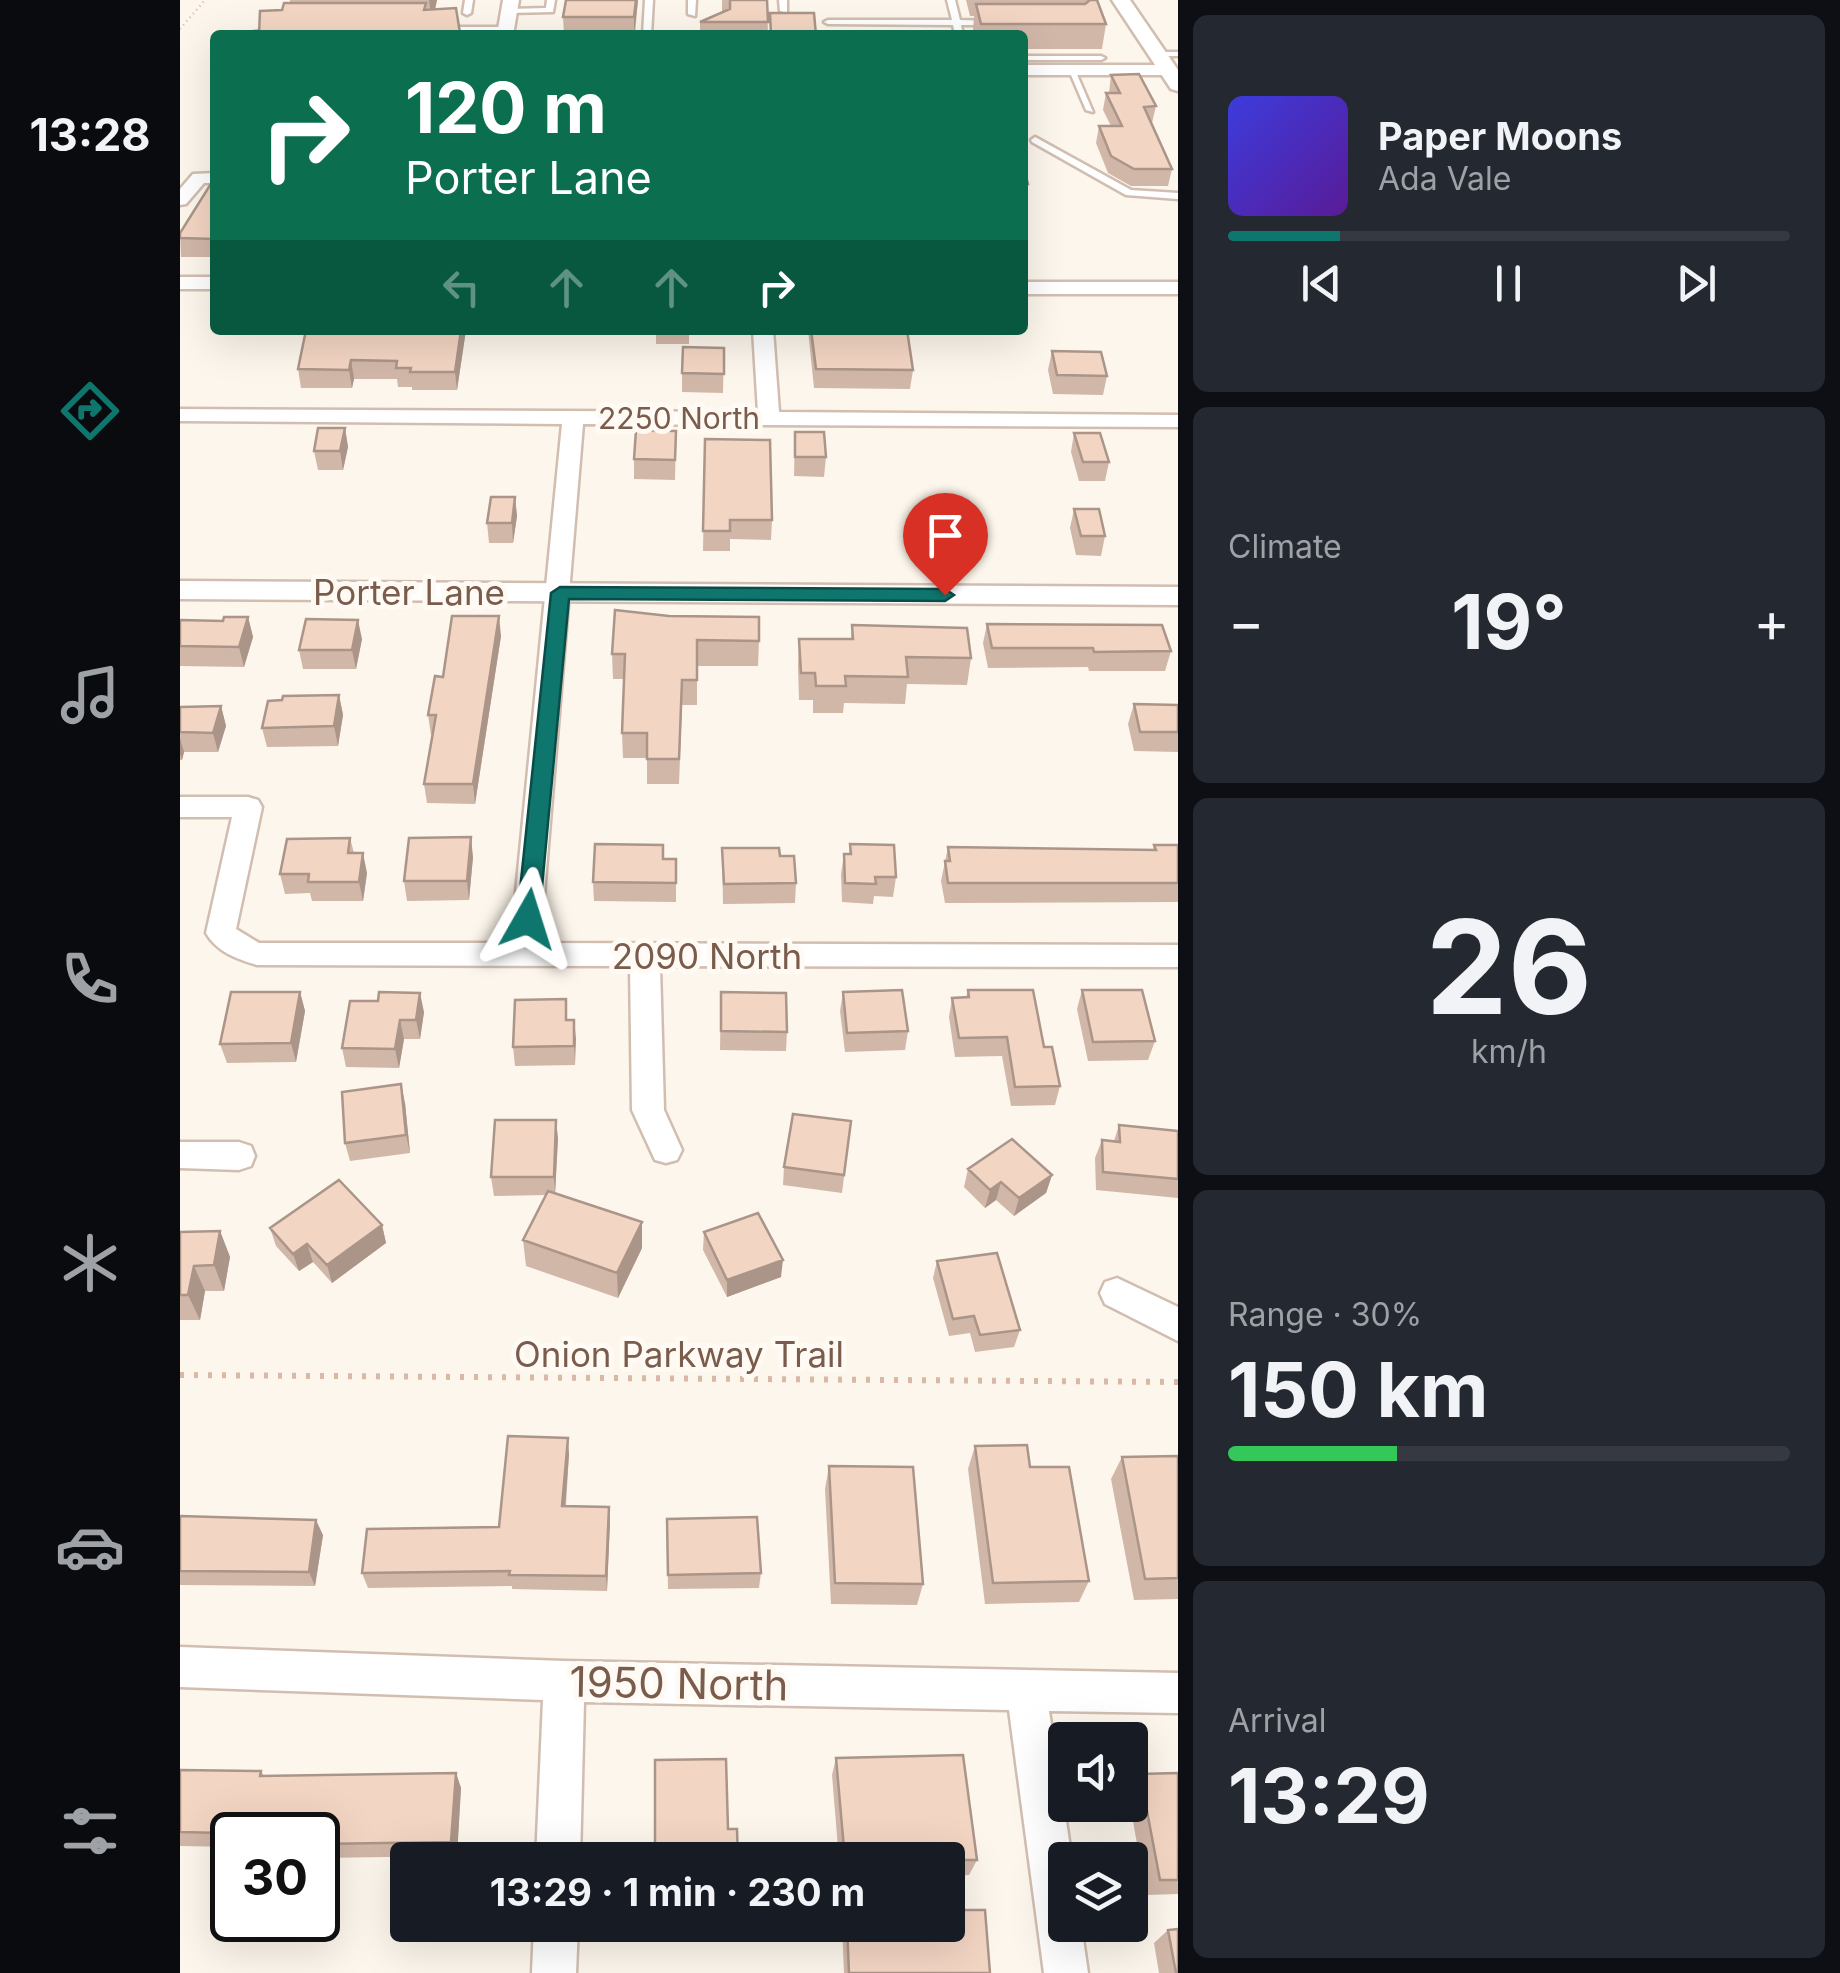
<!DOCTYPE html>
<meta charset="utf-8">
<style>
body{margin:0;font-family:Inter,sans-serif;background:#242831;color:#f1f3f6;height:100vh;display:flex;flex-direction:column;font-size:38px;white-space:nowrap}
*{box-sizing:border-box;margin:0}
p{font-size:32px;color:#9ea1a6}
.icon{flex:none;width:55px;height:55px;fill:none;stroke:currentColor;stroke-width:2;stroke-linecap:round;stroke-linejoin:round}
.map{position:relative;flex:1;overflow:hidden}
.sheet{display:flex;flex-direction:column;gap:15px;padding:15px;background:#0d0f14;width:662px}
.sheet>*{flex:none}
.top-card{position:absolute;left:30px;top:30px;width:818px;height:305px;border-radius:10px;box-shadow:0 10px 40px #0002;background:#0b6e4f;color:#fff;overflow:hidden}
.fabs{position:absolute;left:868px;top:1722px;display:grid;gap:20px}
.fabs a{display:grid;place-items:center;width:100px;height:100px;border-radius:10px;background:#171b24;box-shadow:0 10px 40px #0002;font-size:50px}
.speed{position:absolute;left:30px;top:1812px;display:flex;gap:20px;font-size:50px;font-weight:700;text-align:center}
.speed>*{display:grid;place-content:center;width:130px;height:130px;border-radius:50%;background:#171b24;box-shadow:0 10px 40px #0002;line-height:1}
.speed .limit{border:5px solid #111;border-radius:15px;background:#fff;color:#111}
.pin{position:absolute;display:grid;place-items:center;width:85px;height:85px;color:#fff;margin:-102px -42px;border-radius:50% 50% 50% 0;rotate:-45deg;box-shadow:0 0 10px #0007}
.pin .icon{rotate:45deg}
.me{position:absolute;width:110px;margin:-55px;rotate:6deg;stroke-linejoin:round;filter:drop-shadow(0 0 8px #0008)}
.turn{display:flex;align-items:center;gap:35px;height:210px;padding:0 30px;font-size:45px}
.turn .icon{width:130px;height:130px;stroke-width:2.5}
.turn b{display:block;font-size:70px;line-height:85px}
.lanes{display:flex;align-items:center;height:95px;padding:0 30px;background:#0003;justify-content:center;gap:50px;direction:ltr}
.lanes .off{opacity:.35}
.big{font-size:75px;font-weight:700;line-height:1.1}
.sheet .tile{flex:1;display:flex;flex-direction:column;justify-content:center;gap:15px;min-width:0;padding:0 35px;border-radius:15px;background:#242831}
.sheet .dial{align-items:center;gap:0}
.dial b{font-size:130px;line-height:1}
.song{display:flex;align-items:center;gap:30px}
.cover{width:120px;height:120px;border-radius:15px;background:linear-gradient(135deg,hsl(240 70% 55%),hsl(270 70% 35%))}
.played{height:10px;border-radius:5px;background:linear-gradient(90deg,#0f766e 20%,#363941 20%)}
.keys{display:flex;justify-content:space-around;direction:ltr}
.heat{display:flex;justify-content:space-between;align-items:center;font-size:55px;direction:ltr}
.charge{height:15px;border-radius:8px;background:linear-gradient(90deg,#34c759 30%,#363941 0)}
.trip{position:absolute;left:210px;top:1842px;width:575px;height:100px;border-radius:10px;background:#171b24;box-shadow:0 10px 40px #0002;font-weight:700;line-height:100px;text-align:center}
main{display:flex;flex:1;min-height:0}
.tabs{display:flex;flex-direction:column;width:180px;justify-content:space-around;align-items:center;background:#090b0e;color:#9ea1a6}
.tabs .icon{width:70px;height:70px}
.tabs .on{color:#0f766e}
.tabs b{font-size:45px;color:#f1f3f6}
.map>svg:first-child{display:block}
</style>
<main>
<nav class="tabs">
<b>13:28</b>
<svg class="icon on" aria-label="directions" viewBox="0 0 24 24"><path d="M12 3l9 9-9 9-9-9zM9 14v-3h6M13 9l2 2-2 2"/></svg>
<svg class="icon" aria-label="music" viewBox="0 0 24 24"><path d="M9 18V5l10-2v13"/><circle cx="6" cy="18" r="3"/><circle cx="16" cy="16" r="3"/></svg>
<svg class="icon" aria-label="phone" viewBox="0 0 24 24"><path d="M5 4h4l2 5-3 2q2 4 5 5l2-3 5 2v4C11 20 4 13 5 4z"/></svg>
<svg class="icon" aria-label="climate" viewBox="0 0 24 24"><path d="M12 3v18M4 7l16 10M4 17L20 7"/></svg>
<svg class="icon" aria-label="car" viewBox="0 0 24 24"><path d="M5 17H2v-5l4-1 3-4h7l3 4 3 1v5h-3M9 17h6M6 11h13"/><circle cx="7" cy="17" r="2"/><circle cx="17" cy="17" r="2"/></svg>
<svg class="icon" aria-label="filters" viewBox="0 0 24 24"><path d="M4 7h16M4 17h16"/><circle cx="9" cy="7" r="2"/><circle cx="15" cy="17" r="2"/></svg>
</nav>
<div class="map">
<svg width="998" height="1973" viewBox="0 0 998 1973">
<rect width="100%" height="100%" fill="#fdf6ec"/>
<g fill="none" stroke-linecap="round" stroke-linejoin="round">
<g stroke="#d1beb0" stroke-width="5">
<path id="service" d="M285,0H293L291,13L287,15L283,13Z
M367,0H375L373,12L329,13L325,11L329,9L366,8Z
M465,0H473L471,35H463Z
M508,0H516L515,16L508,14Z
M599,0H607V13L600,11Z
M767,0H775L780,20L812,21L816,23L812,25H781L783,35H775L773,25L648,24L644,22L648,20H772Z
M97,27H100V31L61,35Z
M260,27H326L330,29L326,31H257L256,29Z
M977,52H998V56H974V52Z
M842,56H921L925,58L921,60H842Z
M888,68L895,70L913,112L906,110Z
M855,137L951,190L998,193V199L946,195L852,142L851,140Z"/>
</g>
<g stroke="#d1beb0" stroke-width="5">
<path id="minor" d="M323,0H339L333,35H317Z
M842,65H989L997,70L989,75H842Z
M35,173V183H24L6,204L0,205V189L13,174Z
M0,277H35V289H0Z
M842,282H998V294H842Z
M573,330H593L599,412L998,415V427L403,424L360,943L998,945V967L480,966L484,1110L502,1150L497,1160L486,1163L475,1160L452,1110L450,966L77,965C57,959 37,952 26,933L52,817H0V797H68L78,800L82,807L56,929L79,943H331L382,424L0,421V409L578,412Z
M0,1142H59L71,1146L75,1156L71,1166L59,1170L0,1168Z
M937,1278L998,1307V1341L925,1304L920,1293L925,1282Z
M0,1647L384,1661L998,1673V1713L869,1711L892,1860H885V1925H901L908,1973H864L829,1710L404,1702L400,1860H356L363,1700L0,1687Z
M354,1925H398L396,1973H352Z"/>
</g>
<g stroke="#d1beb0" stroke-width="5">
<path id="tertiary" d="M932,0H950L998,70V91L991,89Z
M0,581L998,587V605L0,599Z"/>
</g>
<path stroke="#d9b8a5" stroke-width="2.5" stroke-dasharray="1 4" stroke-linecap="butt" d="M0,29L25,0"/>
<path stroke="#d9b8a5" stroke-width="6" stroke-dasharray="4 10" stroke-linecap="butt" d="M0,1375L998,1382"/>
<use href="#service" fill="#fff" fill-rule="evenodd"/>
<use href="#minor" fill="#fff" fill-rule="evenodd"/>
<use href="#tertiary" fill="#fff" fill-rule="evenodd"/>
</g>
<path fill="#d1b7a8" d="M110,0H257L255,10L276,8L280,35H79L110,3Z
M386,0H458L455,35H384L383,17Z
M542,0H587L588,35H520V22L542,13Z
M786,0H917L926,24L922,49H842V35H794L793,29L794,16H790Z
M931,75L976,106L972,123L992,169L988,186H951L928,173L916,143L919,126H931L923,110L926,93H929Z
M842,162L848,184L845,203L842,202Z
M35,182V257H1L0,233Z
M126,330H286L277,390H232V387H218L217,379H174L172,388H121L118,369Z
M476,330H509V344H476Z
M628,330H727L733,370L730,389L634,388Z
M544,348L543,393L502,392V373Z
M872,351L927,376L923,395L873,394L868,370Z
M165,428L168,447L163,470H138L134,451Z
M496,431L495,480L454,479V459Z
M615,432L646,457L644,477L614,476Z
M894,433L929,462L925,481H899L891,452Z
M525,439L592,520L591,540L550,539V551H523Z
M335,497L337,516L333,543H309L307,523Z
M894,509L925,536L921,556L896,555L890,528Z
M435,610L579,641L578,666H517V705H502L499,784H467V758H443L442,733L444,679H433L432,654Z
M68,617L73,637L64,667L0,666V620L43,621Z
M807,624L991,651L985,671H909L908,667L808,668L803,643Z
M672,625L791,658L787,685L727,684L725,704L664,703L663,713H633V700H619L618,666L619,639H671Z
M321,636L295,804L247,803L244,784L253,735H251L248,715L263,677Z
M182,639L176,669H123L119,650Z
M159,695L163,715L158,746L87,747L82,728L102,700Z
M954,704L998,705V752L954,751L948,724Z
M41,706L46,726L38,752H4L2,760H0V707Z
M170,838L174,853L187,873L183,901H132L130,893L105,894L100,874Z
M670,844L716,877L713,897L694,896L693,904L662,902L661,874L664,854H669Z
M974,845H998V902L765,903L761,881L768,847L973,850Z
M542,848L600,856L616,883L615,903L543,904Z
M293,857L289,900L227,901L224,881Z
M484,859H496V902L414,901L413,882Z
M788,990L864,1047L880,1086L875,1105L831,1106L822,1056L775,1057L769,1017L772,998L786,997Z
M902,990L975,1041L968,1060L908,1061L897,1009Z
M120,992L125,1011L116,1062L47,1063L40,1044Z
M541,992L607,1032L606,1051L540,1050Z
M663,992L728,1031L725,1050L665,1052L660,1011Z
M170,1001L244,1012L240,1039H224L219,1068L166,1067L162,1048Z
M388,1020H394L395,1065L335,1066L333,1047Z
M225,1103L230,1153L170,1161L165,1143Z
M671,1121L662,1193L603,1185L604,1167Z
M939,1125L998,1131V1198L916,1190L915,1158L922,1140L934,1141Z
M378,1138L375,1193L462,1248L438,1298L346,1266L343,1240L366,1195L314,1196L311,1177Z
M788,1169L872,1175L866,1193L834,1216L816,1200L805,1208L784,1187Z
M202,1225L206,1243L152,1283L133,1262L119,1271L96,1246L90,1228Z
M40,1231L50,1257L44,1291H25L20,1320H0V1232Z
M524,1232L601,1277L547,1297L523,1250Z
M757,1261L840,1330L834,1347L795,1352L790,1333L769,1336L753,1278Z
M795,1446L850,1467L909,1581L899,1602L805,1604L788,1469Z
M389,1454L386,1506L429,1507L430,1522L427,1591L332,1589V1586L188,1588L182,1573L319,1527Z
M998,1456V1599L954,1600L931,1479L942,1457Z
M649,1466L743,1584L737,1605L651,1604L645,1489Z
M0,1516L143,1535L135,1586L0,1585Z
M487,1519L581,1573L579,1588L488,1589Z
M656,1758L797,1860L789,1875L768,1876V1860H659L652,1775Z
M0,1770L81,1771L84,1776L276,1773L281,1788L277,1856L138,1858V1835H52V1847L0,1846Z
M998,1773V1894L966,1895L950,1804V1788L960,1774Z
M662,1925H768L810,1973H664Z
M988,1930L998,1973H979L974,1943Z"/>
<path fill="#aa9588" d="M249,0H257L252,23Z
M456,0H458L454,35V17Z
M281,330H286L277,390L275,372Z
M171,360L174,379L172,388L169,370Z
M165,428L168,447L163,470L160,451Z
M335,497L337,516L333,543L332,523Z
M319,616L321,636L295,804L293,784Z
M68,617L73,637L64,667L59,647Z
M178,620L182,639L176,669L172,650Z
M159,695L163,715L158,746L154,726Z
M41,706L46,726L38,752L33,733Z
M0,738L4,752L2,760L0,754Z
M291,837L293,857L289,900L287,881Z
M183,853L187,873L183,901L179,882Z
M120,992L125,1011L116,1062L111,1043Z
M240,993L244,1012L240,1039L236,1020Z
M220,1020L224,1039L219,1068L215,1049Z
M394,1020L396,1039L395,1065L394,1046Z
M221,1084L225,1103L230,1153L226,1135Z
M376,1120L378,1138L375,1195L374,1177Z
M872,1175L866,1193L834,1216L839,1198Z
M821,1182L816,1200L805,1208L810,1190Z
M462,1222V1248L438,1298L437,1273Z
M202,1225L206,1243L152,1283L147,1265Z
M40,1231L50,1257L44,1291L34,1265Z
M127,1244L133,1262L119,1271L113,1254Z
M603,1260L601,1277L547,1297V1280Z
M14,1266L25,1291L20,1320L8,1295Z
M388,1438L389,1454L384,1521L382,1506Z
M429,1507L430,1522L427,1591L426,1576Z
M136,1520L143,1535L135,1586L129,1572Z
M276,1773L281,1788L277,1856L271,1842Z"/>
<path fill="#f3d5c3" stroke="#aa9588" stroke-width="2.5" d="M386,0H456L454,17H383Z
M550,0H587L588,22H520L550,9Z
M910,0H917L926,24H801L796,4H905Z
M104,3H246L244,10L276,8L280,33L237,35H79L80,11L102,10Z
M590,13H634L636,35H591Z
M959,74L976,106L964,107L992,169H954L931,156L919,126H942L926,93H940L931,75Z
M842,162L848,184H842Z
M32,182H35V239L0,238V233Z
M126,330H281L275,372H230L231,368H216L217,361L171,360L169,370L118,369Z
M631,330H727L733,370L636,369Z
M503,347L544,348V374L502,373Z
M872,351L921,352L927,376L877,375Z
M138,428H165L160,451H134Z
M456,430L496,431L495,460L454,459Z
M615,432H644L646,457H615Z
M894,433H920L929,462H903Z
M525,439L590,440L592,520H550V531H523Z
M311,497H335L332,523H307Z
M894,509H919L925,536H901Z
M435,610L489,616L579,617V641L517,640V680H502L499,759H467V733H442L445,654H432Z
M272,616H319L293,784H244L256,715H248L255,676L263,677Z
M44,617H68L59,647L0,646V620L43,621Z
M126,619L178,620L172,650H119Z
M807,624L982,625L991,651L914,652L913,648H812Z
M672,625L787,628L791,658L726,657L728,677L665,676L666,686H636L635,673H621L619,639H673Z
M159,695L154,726L82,728L88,701L102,700L103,696Z
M954,704L998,705V732H960Z
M41,706L33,733L0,732V707Z
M291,837L287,881H224L229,838Z
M170,838L168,853H183L179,882H128L129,874H100L107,839Z
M415,844L483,845V859H496V883L413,882Z
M670,844L714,845L716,877H695L696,884L665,883L664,854H671Z
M974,845H998V883H768L765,861H770L768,847L976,850Z
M542,848H599L600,856H614L616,883L544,884Z
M722,990L728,1031L667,1033L663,992Z
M788,990H853L864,1047H872L880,1086L835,1087L827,1037L779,1038L772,998L789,997Z
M902,990H962L975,1041L913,1042Z
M51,992H120L111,1043L40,1044Z
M199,992L240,993L236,1020H220L215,1049L162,1048L170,1001H198Z
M541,992L606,993L607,1032L541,1031Z
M386,999V1020H394V1046L333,1047L335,1000Z
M221,1084L226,1135L165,1143L162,1092Z
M613,1114L671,1121L664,1175L604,1167Z
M315,1120H376L374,1177H311Z
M939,1125L998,1131V1179L923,1172L922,1140L940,1142Z
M832,1139L872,1175L839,1198L821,1182L810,1190L788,1169Z
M159,1180L202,1225L147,1265L127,1244L113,1254L90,1228Z
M368,1191L462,1222L437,1273L343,1240Z
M578,1213L603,1260L547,1280L524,1232Z
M40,1231L34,1265L14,1266L8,1295H0V1232Z
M817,1253L840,1330L800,1335L794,1316L773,1319L757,1261Z
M328,1436L388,1438L382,1506L429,1507L426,1576L329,1575L330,1571L182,1573L187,1529L319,1527Z
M847,1445L850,1467H889L909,1581L813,1583L795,1446Z
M998,1456V1578L965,1579L942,1457Z
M649,1466L733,1467L743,1584L655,1583Z
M0,1516L136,1520L129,1572L0,1571Z
M577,1517L581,1573L488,1575L487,1519Z
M783,1755L797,1860H665L656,1758Z
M546,1759L548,1829H557L558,1860H475V1760Z
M0,1770L81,1771L80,1776L276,1773L271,1842L138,1844V1835L0,1832Z
M998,1773V1880H980L960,1774Z
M768,1910H805L810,1973H669L667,1925H768Z
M998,1929V1973H996L988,1930Z"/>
<path fill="#0f766e" stroke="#0a4d48" stroke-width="2.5" d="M380,587L765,589L774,595L765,601L389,599L359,919L348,927L337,919L371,593Z"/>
<g text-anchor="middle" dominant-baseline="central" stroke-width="10" stroke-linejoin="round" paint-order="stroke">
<g font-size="30" fill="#7a5c4d" stroke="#fffaf3">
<text x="499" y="418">2250 North</text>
</g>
<g font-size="35" fill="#7a5c4d" stroke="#fffaf3">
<text x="229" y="592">Porter Lane</text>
<text x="527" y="956">2090 North</text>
<text x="499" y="1354">Onion Parkway Trail</text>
</g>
<g font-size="42" fill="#7a5c4d" stroke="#fffaf3">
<text transform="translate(499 1683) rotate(1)">1950 North</text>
</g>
</g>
</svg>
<div class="fabs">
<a><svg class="icon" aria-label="sound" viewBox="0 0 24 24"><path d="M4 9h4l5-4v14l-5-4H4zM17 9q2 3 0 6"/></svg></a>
<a><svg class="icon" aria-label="layers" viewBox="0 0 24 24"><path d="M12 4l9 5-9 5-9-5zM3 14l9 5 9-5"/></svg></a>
</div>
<div class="speed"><div class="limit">30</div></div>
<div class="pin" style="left:765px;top:595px;background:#d93025"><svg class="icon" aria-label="arrive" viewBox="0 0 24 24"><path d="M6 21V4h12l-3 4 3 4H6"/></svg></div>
<svg class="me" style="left:348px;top:919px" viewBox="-20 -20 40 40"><path d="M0-17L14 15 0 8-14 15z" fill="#0f766e" stroke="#fff" stroke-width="4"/></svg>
<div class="trip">13:29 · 1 min · 230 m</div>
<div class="top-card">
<div class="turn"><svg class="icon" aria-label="right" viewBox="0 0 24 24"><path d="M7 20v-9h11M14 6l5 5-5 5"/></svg><div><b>120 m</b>Porter Lane</div></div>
<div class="lanes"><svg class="icon off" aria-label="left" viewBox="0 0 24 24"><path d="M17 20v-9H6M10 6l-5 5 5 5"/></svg><svg class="icon off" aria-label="ahead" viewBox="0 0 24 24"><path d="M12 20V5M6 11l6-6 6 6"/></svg><svg class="icon off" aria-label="ahead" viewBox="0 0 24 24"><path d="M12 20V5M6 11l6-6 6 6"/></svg><svg class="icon" aria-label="right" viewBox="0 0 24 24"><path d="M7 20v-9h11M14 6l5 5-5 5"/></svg></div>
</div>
</div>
<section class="sheet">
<div class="tile">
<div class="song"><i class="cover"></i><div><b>Paper Moons</b><p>Ada Vale</p></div></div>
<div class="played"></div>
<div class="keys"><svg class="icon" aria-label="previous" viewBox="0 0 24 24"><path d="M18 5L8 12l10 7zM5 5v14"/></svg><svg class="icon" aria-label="pause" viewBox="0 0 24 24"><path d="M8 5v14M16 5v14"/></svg><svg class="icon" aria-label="next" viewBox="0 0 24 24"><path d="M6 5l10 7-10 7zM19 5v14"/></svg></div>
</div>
<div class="tile"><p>Climate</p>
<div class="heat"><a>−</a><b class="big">19°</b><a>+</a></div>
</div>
<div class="tile dial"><b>26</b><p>km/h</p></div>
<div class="tile"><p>Range · 30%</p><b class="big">150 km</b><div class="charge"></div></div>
<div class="tile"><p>Arrival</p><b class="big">13:29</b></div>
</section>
</main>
